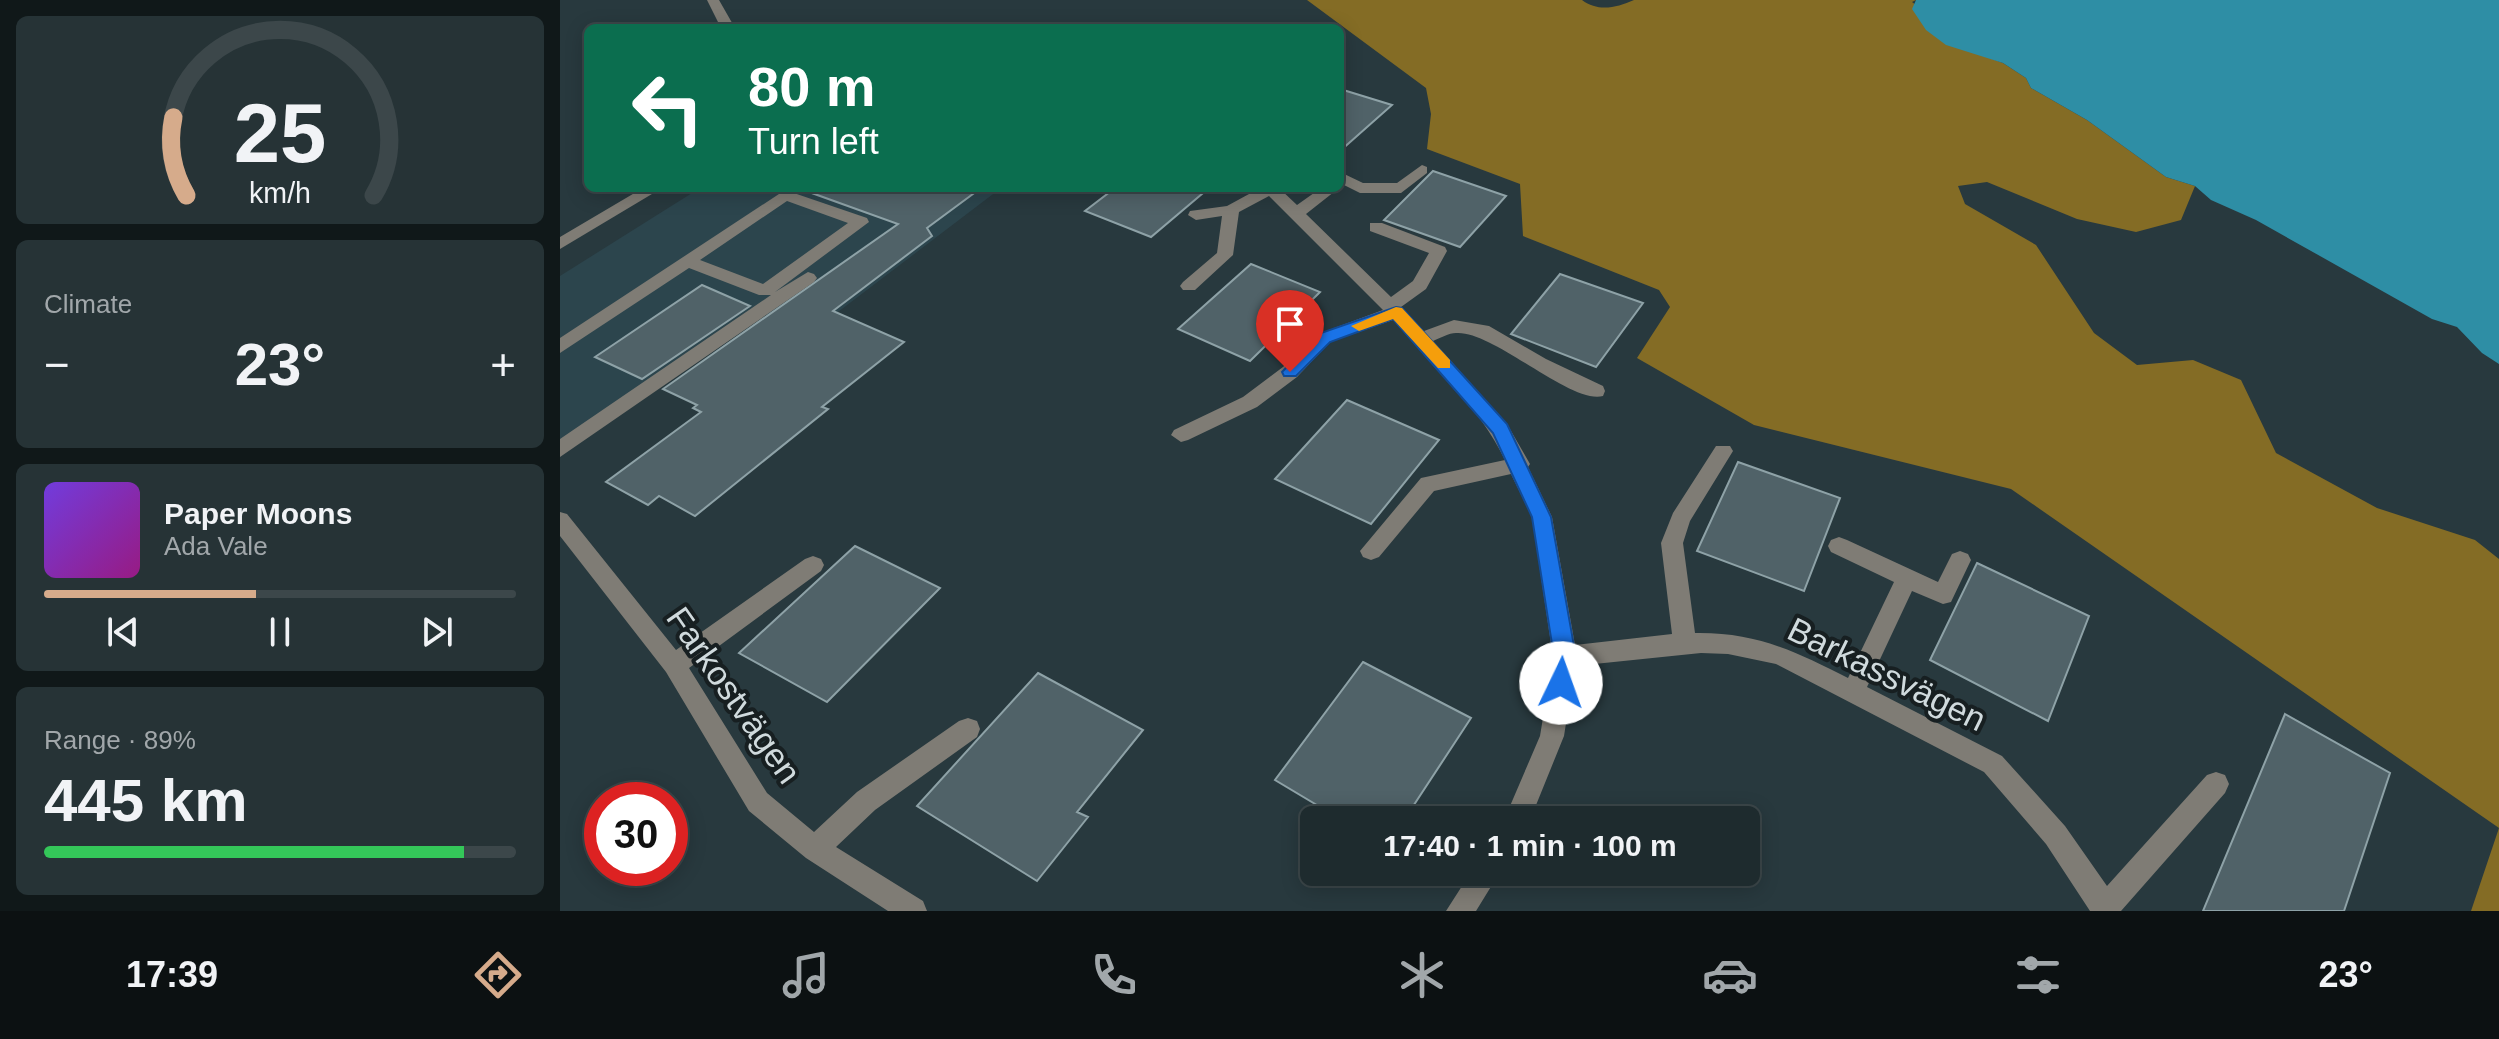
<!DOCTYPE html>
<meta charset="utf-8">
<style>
body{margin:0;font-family:Helvetica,sans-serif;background:#263336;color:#f1f3f6;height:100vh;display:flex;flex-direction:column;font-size:30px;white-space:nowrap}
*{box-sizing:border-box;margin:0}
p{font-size:26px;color:#a1a7aa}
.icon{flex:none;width:44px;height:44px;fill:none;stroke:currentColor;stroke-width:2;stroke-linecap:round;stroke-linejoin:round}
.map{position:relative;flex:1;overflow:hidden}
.sheet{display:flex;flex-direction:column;gap:16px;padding:16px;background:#101819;width:560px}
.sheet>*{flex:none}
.guide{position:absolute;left:24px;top:24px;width:760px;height:168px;border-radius:12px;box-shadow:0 4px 20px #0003,0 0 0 2px #3c474a;background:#0b6e4f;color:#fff;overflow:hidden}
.speed{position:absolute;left:24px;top:782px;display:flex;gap:16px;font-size:40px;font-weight:700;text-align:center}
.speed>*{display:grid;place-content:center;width:104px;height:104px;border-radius:50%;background:#1e2b2e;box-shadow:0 4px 20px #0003,0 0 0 2px #3c474a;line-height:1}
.speed .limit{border:12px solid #d22;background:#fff;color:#111}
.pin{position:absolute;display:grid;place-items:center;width:68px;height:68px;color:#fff;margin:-82px -34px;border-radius:50% 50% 50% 0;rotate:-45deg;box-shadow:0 0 8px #0007}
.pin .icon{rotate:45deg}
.me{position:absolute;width:88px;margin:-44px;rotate:3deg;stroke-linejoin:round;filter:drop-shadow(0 0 6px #0008)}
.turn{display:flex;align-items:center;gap:28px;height:168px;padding:0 32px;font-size:36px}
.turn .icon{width:104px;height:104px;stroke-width:2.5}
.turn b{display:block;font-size:56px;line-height:68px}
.big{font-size:60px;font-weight:800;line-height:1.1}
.sheet .widget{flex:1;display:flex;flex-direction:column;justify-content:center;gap:12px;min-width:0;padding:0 28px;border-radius:12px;background:#263336}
.sheet .dial{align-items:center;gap:0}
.dial svg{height:208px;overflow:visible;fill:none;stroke:#3c474a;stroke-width:7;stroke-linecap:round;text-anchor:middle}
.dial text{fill:#f1f3f6;stroke:none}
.song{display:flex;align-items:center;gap:24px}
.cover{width:96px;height:96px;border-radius:12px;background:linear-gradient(135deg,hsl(260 70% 55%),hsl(310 70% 35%))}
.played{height:8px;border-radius:4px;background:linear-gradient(90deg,#d6ab8b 45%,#3c474a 45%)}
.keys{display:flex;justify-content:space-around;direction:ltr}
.heat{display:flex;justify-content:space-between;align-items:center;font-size:44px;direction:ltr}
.charge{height:12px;border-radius:6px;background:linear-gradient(90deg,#34c759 89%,#3c474a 0)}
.trip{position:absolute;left:740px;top:806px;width:460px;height:80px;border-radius:12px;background:#1e2b2e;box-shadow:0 4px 20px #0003,0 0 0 2px #3c474a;font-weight:800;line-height:80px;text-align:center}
.tabs{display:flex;height:128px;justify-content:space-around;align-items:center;background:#0c1112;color:#a1a7aa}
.tabs .icon{width:56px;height:56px}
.tabs .on{color:#d6ab8b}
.tabs b{font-size:36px;color:#f1f3f6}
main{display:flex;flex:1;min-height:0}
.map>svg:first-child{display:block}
</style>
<main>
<section class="sheet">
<div class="widget dial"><svg viewBox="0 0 100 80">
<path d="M14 69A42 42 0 1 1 86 69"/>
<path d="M14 69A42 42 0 0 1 9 39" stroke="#d6ab8b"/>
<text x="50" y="56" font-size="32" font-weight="700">25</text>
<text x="50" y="72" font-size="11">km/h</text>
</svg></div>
<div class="widget"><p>Climate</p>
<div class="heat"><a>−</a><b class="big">23°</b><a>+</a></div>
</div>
<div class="widget">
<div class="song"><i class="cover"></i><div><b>Paper Moons</b><p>Ada Vale</p></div></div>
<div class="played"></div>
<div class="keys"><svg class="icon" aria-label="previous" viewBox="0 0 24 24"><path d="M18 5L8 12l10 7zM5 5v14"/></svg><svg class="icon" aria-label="pause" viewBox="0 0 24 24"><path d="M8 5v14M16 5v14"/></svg><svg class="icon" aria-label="next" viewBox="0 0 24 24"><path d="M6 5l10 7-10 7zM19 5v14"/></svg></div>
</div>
<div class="widget"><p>Range · 89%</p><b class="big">445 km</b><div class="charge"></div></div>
</section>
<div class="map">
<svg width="1939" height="911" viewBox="0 0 1939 911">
<rect width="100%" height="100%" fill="#28393e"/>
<path fill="#2c454d" d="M140,188H441L249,334L195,309L0,442V276Z"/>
<path fill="#846c25" d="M747,0H1022C1038,12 1056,8 1074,0H1356L1352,2L1419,54L1443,63L1466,78L1471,88L1527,120L1606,177L1635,186L1621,220L1576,232L1517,219L1427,182L1398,186L1405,204L1476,245L1534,333L1577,365L1633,360L1681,380L1716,453L1817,508L1915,540L1939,559V911H1911L1939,828L1451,489L1194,425L1077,358L1110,307L1099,290L963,236L960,184L867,149L871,114L866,88Z"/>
<path fill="#2e8ea5" d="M1356,0H1939V364L1922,353L1897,327L1872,319L1696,220L1651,200L1635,186L1606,177L1527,120L1471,88L1466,78L1443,63L1386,45L1366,30L1352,9Z"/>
<path fill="#506268" stroke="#8ea2a7" stroke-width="2" d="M780,89L832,105L780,151Z
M873,171L946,196L900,247L824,220Z
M250,188H421L367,228L372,236L273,311L344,342L262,407L268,409L135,516L99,496L88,505L46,482L141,412L133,408L137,405L103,389L338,224L249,192Z
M555,188H649L591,237L525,211Z
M691,264L760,292L690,361L618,329Z
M1000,274L1083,303L1036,367L951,334Z
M142,285L190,306L82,379L35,357Z
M787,400L879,440L811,524L715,479Z
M1178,462L1280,498L1244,591L1137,551Z
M295,546L380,588L267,702L179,653Z
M1417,563L1529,616L1488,721L1370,660Z
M803,662L911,718L844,820H782L715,780Z
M478,673L583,730L517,812L528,817L477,881L357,806Z
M1725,714L1830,773L1784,911H1643Z"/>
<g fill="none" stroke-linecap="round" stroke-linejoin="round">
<path fill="#7f7c75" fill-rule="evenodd" d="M147,0H159L175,28H161Z
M862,165L867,167V173L841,193H800L780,183V172L803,183H837Z
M83,188H102L0,249V237Z
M700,188H719L737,205L761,188H779L746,214L831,297L853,281L869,253L810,231V223H822L885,247L887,251L866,289L841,307L864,331L894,320L929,326L986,359L1043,386L1045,391L1043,396C1011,405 933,330 896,333C889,333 880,338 873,341L947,424L970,464L968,467L992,517L1015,645L1112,634L1101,543L1113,513L1156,446H1170L1173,451L1130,521L1123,543L1135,633C1196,632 1235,651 1288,678L1334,582L1271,552L1268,546L1271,540L1279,537L1287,540L1378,582L1392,554L1400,551L1408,554L1411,560L1391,602L1383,604L1352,591L1307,687L1442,756L1505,826L1547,886L1647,775L1656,772L1665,775L1669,784L1665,793L1561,911H1530L1486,844L1424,772L1216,664L1168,654L1141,653L1015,666L1004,736L970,820H944L980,736L993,657L972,517L951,474L874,491L819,557L811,560L803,557L800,551L861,478L945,460C919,406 872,364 833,320L770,342L737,377L697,407L628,440L621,442L611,435L614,430L683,397L723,367L758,334L823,310L709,196L679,212L673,255L635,290H623L620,286L623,282L657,253L662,216L636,220L628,215L630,211L667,206Z
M225,190L307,218L309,222L215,292L248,272L254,274L257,278L254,282L0,457V439L211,295H199L129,268L0,353V338ZM227,201L288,223L203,284L140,260Z
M0,512L7,514L116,650L245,559L253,556L261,559L264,565L261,571L129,668L207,793L254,832L297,792L399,721L408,718L417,721L420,729L417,737L315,810L276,847L363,901L367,911H328L246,858L189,811L106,672L0,536Z
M911,872H940L916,911H886Z"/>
</g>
<path fill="#1a73e8" stroke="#114b97" stroke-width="2" d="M836,307L842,308L947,424L991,517L1016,657L1008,690L1001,693L993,690L990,683L994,657L972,517L933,433L833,319L770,342L736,376H724L722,372L758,334Z"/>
<path fill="#f59e0b" d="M836,307L842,308L890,360V368H878L833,319L799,331L791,326Z"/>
<g text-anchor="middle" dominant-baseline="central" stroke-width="8" stroke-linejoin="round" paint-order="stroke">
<g font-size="34" fill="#d0dadd" stroke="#171f21">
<text transform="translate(1327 674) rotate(26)">Barkassvägen</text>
<text transform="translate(174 695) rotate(55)">Farkostvägen</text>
</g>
</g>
</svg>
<div class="speed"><div class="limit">30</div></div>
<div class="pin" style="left:730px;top:372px;background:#d93025"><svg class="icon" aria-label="arrive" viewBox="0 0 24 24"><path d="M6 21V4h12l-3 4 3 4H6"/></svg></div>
<svg class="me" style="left:1001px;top:683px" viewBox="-20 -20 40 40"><circle r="19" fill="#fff"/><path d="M0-13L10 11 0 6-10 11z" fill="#1a73e8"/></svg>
<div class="trip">17:40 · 1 min · 100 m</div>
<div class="guide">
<div class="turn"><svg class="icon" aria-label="left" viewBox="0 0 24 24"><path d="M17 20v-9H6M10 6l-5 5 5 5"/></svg><div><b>80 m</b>Turn left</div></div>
</div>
</div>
</main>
<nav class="tabs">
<b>17:39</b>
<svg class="icon on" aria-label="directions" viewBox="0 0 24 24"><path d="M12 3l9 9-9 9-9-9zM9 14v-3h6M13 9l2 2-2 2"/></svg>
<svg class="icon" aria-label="music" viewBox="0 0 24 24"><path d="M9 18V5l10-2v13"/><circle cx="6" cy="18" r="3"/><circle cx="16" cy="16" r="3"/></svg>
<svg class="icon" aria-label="phone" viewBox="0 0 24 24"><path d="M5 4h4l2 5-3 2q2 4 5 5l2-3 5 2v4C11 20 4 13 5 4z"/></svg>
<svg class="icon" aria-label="climate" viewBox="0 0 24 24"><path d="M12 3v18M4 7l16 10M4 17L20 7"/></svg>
<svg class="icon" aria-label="car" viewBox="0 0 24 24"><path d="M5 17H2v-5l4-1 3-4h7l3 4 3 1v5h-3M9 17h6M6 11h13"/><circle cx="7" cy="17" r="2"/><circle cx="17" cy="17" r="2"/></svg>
<svg class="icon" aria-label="filters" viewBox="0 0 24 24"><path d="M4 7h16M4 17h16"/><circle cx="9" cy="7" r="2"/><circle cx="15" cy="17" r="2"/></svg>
<b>23°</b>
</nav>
